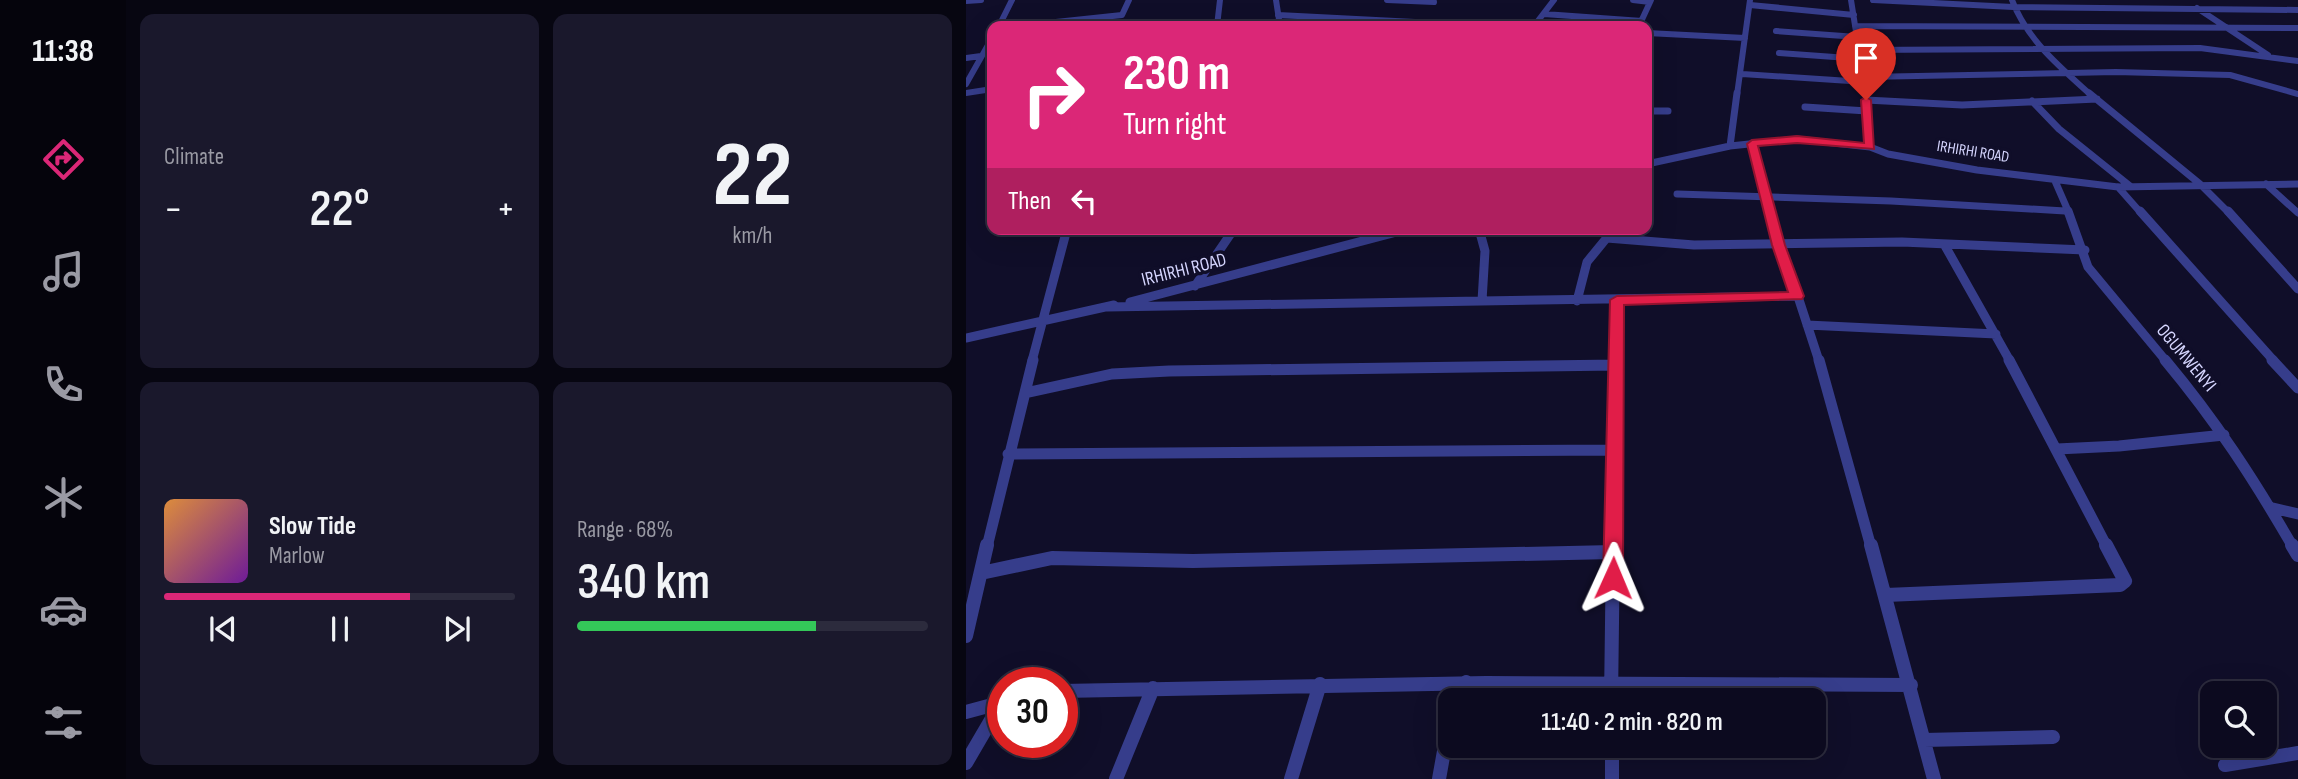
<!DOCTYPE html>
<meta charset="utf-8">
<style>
body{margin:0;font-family:"Sofia Sans Condensed",sans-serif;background:#1a182c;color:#f1f3f6;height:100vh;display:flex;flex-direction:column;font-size:26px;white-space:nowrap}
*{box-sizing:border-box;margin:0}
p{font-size:23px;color:#9a9aa4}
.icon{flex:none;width:38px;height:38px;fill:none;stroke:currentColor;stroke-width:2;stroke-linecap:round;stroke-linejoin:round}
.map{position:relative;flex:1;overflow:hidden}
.sheet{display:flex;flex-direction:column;gap:14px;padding:14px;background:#070611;width:840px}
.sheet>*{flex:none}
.top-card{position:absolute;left:21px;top:21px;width:665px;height:214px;border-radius:14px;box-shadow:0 7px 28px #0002,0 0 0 2px #2c2b3d;background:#db2777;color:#fff;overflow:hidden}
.controls{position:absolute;left:1234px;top:681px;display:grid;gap:14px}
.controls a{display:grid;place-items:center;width:77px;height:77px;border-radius:14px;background:#0c0a1f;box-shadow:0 7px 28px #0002,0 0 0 2px #2c2b3d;font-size:35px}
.speed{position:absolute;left:21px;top:667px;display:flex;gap:14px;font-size:35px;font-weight:700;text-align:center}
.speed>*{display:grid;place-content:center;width:91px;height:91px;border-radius:50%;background:#0c0a1f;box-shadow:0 7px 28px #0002,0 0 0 2px #2c2b3d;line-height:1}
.speed .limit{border:10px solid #d22;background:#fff;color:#111}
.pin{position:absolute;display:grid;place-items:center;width:60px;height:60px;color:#fff;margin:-72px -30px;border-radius:50% 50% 50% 0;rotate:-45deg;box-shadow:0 0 7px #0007}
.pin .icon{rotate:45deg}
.me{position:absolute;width:77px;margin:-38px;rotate:1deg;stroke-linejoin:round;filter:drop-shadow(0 0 5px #0008)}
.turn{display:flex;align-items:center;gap:24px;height:147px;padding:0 21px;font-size:32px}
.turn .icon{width:91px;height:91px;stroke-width:2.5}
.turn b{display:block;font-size:49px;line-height:60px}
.then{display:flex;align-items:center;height:66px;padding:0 21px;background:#0003;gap:14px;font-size:26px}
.big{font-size:52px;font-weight:600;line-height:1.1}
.sheet .card{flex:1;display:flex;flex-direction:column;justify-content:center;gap:10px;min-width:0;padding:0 24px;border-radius:14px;background:#1a182c}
.sheet .dial{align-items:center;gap:0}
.dial b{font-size:91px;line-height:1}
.song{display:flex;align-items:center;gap:21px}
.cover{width:84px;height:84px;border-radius:10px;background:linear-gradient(135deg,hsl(30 70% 55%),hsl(280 70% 35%))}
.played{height:7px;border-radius:4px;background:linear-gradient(90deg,#db2777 70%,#2c2b3d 70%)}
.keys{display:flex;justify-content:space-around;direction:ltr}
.heat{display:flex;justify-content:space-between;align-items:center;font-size:38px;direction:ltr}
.charge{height:10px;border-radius:5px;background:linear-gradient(90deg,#34c759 68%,#2c2b3d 0)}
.sheet .tiles{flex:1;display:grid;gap:14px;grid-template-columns:repeat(2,1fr)}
.trip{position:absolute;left:472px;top:688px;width:388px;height:70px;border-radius:14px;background:#0c0a1f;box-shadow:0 7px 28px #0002,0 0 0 2px #2c2b3d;font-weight:600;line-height:70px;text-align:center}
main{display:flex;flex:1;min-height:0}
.menu{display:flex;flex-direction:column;width:126px;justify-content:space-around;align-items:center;background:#05040c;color:#9a9aa4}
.menu .icon{width:49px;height:49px}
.menu .current{color:#db2777}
.menu b{font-size:32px;color:#f1f3f6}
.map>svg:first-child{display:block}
</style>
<main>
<nav class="menu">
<b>11:38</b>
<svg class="icon current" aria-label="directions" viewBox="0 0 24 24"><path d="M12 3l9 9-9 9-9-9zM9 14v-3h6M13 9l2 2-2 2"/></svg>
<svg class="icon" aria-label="music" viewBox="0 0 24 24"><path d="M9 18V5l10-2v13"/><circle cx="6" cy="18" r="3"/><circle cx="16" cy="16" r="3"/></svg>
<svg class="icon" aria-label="phone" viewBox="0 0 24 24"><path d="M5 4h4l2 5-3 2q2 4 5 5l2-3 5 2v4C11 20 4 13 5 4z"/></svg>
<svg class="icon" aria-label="climate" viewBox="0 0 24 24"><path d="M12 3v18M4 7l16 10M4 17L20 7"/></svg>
<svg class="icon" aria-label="car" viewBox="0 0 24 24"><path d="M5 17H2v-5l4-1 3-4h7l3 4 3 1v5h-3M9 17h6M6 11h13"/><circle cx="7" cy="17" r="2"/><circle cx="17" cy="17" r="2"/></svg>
<svg class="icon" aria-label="filters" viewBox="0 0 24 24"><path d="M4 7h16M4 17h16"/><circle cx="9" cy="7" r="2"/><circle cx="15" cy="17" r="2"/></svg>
</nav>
<section class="sheet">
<div class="tiles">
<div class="card"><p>Climate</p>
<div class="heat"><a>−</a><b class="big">22°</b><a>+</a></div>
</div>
<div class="card dial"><b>22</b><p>km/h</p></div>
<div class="card">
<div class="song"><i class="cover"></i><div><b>Slow Tide</b><p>Marlow</p></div></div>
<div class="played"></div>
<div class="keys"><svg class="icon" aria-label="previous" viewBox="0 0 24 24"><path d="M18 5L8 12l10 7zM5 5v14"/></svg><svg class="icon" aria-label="pause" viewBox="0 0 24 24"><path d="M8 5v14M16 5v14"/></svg><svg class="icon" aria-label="next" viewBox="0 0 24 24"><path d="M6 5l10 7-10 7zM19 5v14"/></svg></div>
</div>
<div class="card"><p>Range · 68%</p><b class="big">340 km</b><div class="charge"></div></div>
</div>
</section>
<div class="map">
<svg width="1332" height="779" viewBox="0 0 1332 779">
<rect width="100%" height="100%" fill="#100e29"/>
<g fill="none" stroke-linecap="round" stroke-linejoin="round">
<path stroke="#363d8b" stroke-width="6" d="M310,0L314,26
M421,0L468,2
M667,0L684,2
M885,0L900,95
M907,0L1047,7L1332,10
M1046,0C1061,40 1094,67 1125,95
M0,1L15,0
M784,5L888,15
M1231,8L1302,55
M578,14L676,21
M312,15L449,22
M33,26L46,0
M52,26L156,15L163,0
M251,26L254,0
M568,26L588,0
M673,26L685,0
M889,26L1332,28
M810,31L891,37
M681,33L779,38
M894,50L1234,48L1332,61
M813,53L896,59
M0,58L15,56
M776,74L899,82
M899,77L1150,72L1264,75L1332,94
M0,84L26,38
M0,93L26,89
M771,95L784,0"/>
<path stroke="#363d8b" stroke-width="7" d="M900,93L904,147
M1123,93L1234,184L1263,213
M900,100L996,105L1131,99
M1066,101L1093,129L1164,186
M839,107L901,111
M681,111H702
M786,143L805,213
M764,146L771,93
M681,164L764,146L831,139L904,147L922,154L1011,170L1152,187L1332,184
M1089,181L1103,213
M1300,184L1332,213
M1152,187L1175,213
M711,194L925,201L1099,211"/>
<path stroke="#363d8b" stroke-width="9" d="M804,211L853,361
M1102,211L1122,267L1200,361
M1174,211L1308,361
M1262,211L1332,289
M513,229L519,251L516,301
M641,238L728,245L936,242L1119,250
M978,244L1044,361
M229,286L268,229
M611,301L621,262L648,229
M164,302L442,229
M141,307L831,296
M841,325L1030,334
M0,338L148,305
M66,361L101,229
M650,361L651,301"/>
<path stroke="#363d8b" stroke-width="11" d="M853,360L905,547
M1043,360L1141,547
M1199,360C1250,421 1287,478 1327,547
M1306,360L1332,388
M59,393L146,374L203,371L650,365
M1091,449L1153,446L1258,435
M42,454L649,450
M1307,508L1332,514
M21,547L67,360
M647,547L650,360"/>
<path stroke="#363d8b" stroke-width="14" d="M905,545L968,779
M1326,545L1332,555
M15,573L86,558L227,561L647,552
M920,595L1154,585L1159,581L1140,545
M0,636L21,545
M96,691L520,683L945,685
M489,700L500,682
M645,700L647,545
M0,712L37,702
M958,740L1087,737
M646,746V779
M0,763L35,703
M1259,765L1332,753
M150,779L187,688
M325,779L354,684
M473,779L485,712"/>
</g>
<path fill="#e11d48" stroke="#92132f" stroke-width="2" d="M900,97L905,100L908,149L831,143L792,146L819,245L838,296L836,299L658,305L657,578L654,584L647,587L640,584L637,578L644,300L651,296L822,292L806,245L781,144L786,140L831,136L898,143L895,100Z"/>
<g text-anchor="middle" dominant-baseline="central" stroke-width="7" stroke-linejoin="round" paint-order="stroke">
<g font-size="16" fill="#d6d6ff" stroke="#100e29">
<text transform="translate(1007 152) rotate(9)">IRHIRHI ROAD</text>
</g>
<g font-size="19" fill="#d6d6ff" stroke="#100e29">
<text transform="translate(218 270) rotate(-14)">IRHIRHI ROAD</text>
<text transform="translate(1220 358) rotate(50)">OGUMWENYI</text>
</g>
</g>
</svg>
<div class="controls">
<a><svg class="icon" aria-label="search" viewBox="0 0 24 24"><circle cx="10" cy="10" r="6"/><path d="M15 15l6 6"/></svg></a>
</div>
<div class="speed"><div class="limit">30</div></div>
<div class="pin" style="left:900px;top:100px;background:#d93025"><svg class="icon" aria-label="arrive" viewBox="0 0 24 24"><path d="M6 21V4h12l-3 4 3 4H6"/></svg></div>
<svg class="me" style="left:647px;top:578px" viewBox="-20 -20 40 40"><path d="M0-17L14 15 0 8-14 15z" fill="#e11d48" stroke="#fff" stroke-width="4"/></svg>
<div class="trip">11:40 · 2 min · 820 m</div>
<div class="top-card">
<div class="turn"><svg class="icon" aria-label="right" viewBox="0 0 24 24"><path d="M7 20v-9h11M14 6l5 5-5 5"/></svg><div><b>230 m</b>Turn right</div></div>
<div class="then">Then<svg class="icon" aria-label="left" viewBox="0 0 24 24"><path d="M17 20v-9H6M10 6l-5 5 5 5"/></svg></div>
</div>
</div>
</main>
